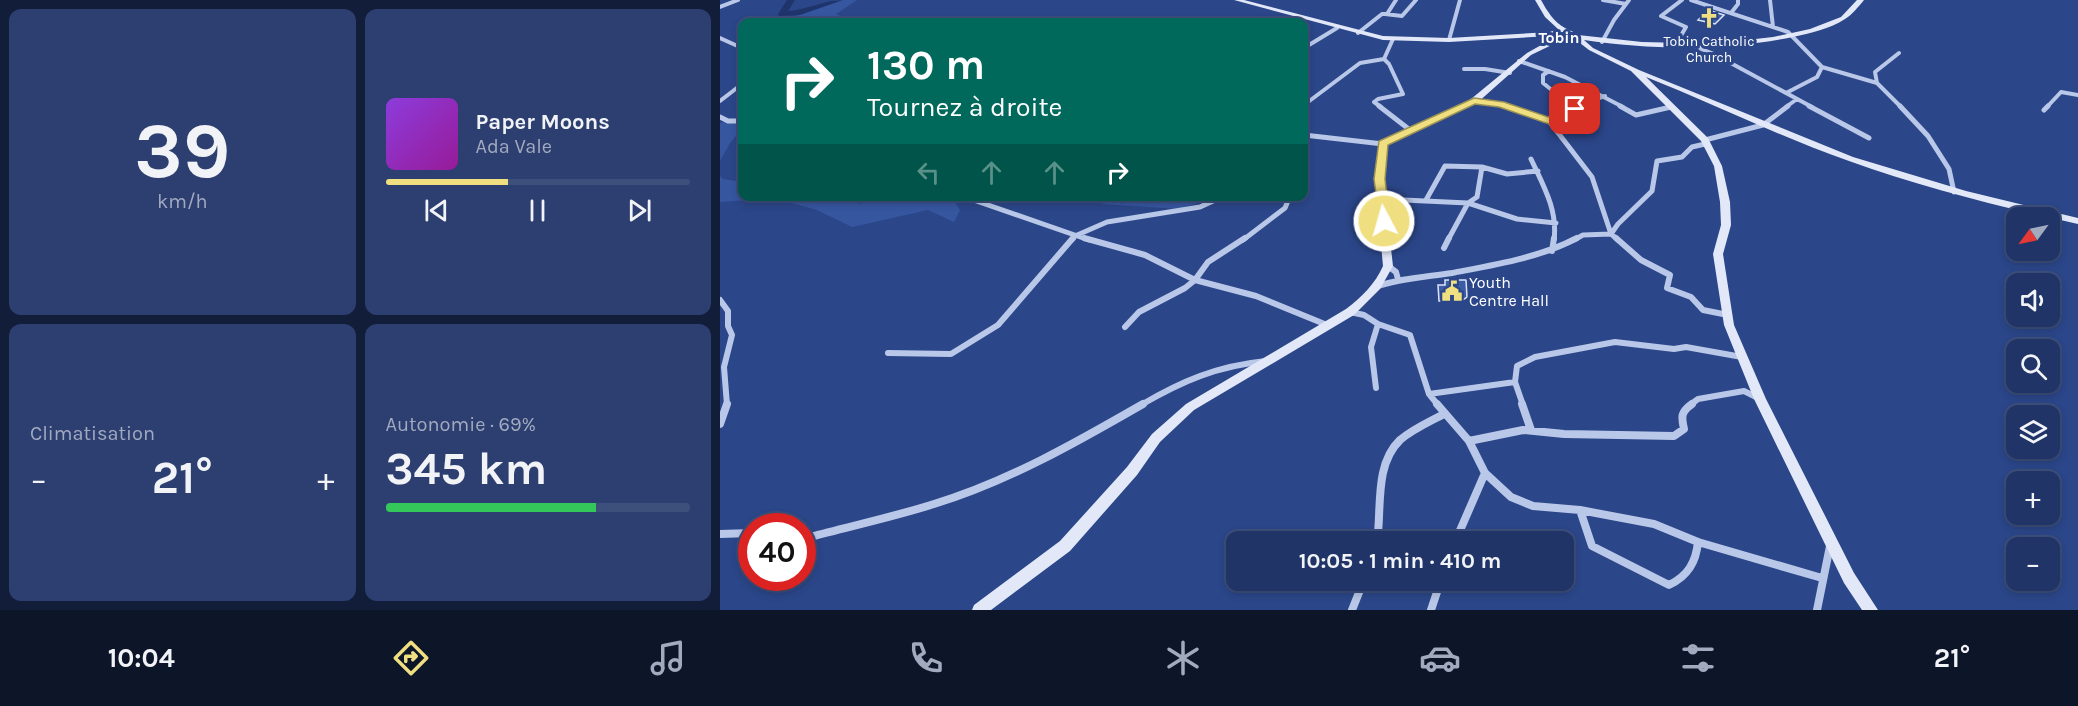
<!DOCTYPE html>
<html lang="fr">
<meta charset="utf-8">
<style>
body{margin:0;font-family:Karla,sans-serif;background:#2d3f70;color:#f1f3f6;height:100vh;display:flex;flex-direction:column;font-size:22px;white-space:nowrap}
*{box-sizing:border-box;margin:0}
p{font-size:20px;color:#a2aac0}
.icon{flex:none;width:33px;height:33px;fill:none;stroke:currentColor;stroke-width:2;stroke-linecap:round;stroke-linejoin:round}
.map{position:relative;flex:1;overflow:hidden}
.side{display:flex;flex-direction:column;gap:9px;padding:9px;background:#121d39;width:720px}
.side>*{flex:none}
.banner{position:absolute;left:18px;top:18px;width:570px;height:183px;border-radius:12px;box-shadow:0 3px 9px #0003,0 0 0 2px #3d4f7b;background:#00695c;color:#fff;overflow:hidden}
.needle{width:39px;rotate:237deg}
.buttons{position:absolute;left:1286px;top:207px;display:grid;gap:12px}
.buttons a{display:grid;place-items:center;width:54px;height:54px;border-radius:12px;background:#203467;box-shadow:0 3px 9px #0003,0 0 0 2px #3d4f7b;font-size:30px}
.speed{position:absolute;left:18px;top:513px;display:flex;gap:12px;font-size:30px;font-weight:700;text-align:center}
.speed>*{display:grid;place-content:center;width:78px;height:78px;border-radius:50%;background:#203467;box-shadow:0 3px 9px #0003,0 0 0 2px #3d4f7b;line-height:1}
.speed .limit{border:9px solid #d22;background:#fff;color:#111}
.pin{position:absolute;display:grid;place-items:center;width:51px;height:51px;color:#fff;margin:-26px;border-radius:12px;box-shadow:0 3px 9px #0006}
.me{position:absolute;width:66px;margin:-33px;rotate:354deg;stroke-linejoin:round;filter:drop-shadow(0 0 4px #0008)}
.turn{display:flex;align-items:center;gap:21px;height:126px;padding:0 30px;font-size:27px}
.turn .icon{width:78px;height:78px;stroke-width:2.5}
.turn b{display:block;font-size:42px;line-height:51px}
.lanes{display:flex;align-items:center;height:57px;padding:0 30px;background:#0003;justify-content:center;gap:30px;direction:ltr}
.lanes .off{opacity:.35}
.big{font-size:45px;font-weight:700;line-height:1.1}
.side .tile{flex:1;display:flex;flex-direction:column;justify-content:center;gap:9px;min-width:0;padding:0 21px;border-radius:12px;background:#2d3f70}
.side .dial{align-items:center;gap:0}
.dial b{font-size:78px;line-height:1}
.song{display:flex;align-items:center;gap:18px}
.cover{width:72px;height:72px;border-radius:9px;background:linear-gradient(135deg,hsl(270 70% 55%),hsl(300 70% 35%))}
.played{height:6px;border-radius:3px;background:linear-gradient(90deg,#efdf81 40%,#3d4f7b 40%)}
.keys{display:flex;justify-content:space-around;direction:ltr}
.heat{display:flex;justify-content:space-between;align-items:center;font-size:33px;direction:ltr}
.charge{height:9px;border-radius:4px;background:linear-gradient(90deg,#34c759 69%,#3d4f7b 0)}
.side .tiles{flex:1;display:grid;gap:9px;grid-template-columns:repeat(2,1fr)}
.trip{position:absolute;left:506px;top:531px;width:348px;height:60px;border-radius:12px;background:#203467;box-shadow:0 3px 9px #0003,0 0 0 2px #3d4f7b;font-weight:700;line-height:60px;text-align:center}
.tab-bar{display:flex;height:96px;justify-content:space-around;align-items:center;background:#0d1529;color:#a2aac0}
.tab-bar .icon{width:42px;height:42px}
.tab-bar .current{color:#efdf81}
.tab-bar b{font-size:27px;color:#f1f3f6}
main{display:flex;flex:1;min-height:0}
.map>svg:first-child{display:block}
</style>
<main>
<section class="side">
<div class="tiles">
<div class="tile dial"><b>39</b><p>km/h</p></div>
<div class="tile">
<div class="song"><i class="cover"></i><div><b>Paper Moons</b><p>Ada Vale</p></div></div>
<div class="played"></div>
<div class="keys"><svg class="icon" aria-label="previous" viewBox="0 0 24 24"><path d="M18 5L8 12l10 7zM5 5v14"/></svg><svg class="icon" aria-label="pause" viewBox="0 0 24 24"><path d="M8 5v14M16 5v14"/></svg><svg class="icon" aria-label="next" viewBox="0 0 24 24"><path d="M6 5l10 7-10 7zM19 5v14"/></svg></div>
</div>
<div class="tile"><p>Climatisation</p>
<div class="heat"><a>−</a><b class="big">21°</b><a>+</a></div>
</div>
<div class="tile"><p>Autonomie · 69%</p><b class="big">345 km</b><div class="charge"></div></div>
</div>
</section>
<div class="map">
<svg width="1358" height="610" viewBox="0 0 1358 610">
<rect width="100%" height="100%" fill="#2b4689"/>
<path fill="#3656a0" d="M116,0H137L116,14L129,20L130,22H62C80,13 99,9 116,0Z
M22,117V129L10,143L0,161V123Z
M0,176L3,179L22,182V196L119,197L141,204L148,197H194L200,199H233L240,210L234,222L208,210L132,227L97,210L53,198L0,202Z
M431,197H493L491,199L458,209L382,204L393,198L402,204L411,199Z"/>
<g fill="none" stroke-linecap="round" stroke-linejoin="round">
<path fill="#1f346a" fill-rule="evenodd" d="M67,0H75L68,11C87,10 104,0 123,0L80,15L59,16L58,14Z"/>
</g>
<path fill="#3c5ca5" stroke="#dce4f7" stroke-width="1.5" d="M988,10L1004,15L995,24L978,20Z
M725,280H746L747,297L741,301H719L718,285H725Z"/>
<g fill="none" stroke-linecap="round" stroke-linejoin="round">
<path stroke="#b9c7e8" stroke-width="4" d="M883,0L906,4
M971,0L1068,32L1102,67L1097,77L1066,93
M1050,0L1053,27
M0,7L18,0
M1011,13L1018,4V0
M665,14L682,16L696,0
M638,33L662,14H667L676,0
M0,38L22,48
M729,40L740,0
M882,42L894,20L909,0
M956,44L966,27L941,16L962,0
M971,45L994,54L1092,107
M584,48L617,28
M664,59L673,39
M799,61L845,77L903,107
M1102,67L1157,83L1181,107
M744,69H765L790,73
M829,71L823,75V83L853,107
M1157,83L1155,72L1179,53
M0,101L22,84
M754,101L790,107
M584,105L640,63L664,59
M661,107L654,102L658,99L683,94L669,64L664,59
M857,107L885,96
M1066,107L1077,99
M1327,107L1341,92L1358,95"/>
<path stroke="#b9c7e8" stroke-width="5" d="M659,106L690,130
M786,106L829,121L872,177L891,234L898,240
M851,106L855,109
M900,106L916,115L951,107
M1089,106L1149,138
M1180,106L1208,136L1229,169L1234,192
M1324,110L1328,106
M0,117L8,121H22
M829,121L860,106
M584,135L663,144
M985,140L1043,125L1068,106
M811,159C823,185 838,210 834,240
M242,196L369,240
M662,199L748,203L757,197L762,167L787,174L818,171
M706,200L725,166L762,167
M352,240L355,236L387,222L480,207L504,196
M523,240L565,208L570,196
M728,240L748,203L797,219L836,223
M854,240L863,235L891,234L898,224L932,191L937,161L962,157L972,147L985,144"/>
<path stroke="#b9c7e8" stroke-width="6" d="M364,238L425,255L475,280L536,296L607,325
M896,238L921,260L950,275L947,288L971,297L983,310L1008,315
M724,248L729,238
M832,251L834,238
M668,266L676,272L678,279
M655,287C681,278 706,277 732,273C774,265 819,258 857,238
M0,300L8,311V326L12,335L4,367L7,405
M630,312L644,315L658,324L690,335L709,394L718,405
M405,327L419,312L465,288L475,280L488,262L525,238
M168,353L231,354L278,325L353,238
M656,388L651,347L658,324
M709,394L795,382
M421,405C462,381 497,366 546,361
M803,405L795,382L797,366L815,357L895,342L954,349L966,347L1022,357
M970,405L978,399L1024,391L1038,398"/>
<path stroke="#b9c7e8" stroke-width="8" d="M717,404L749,441L765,473L791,497L813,506L860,510L934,524L978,542L1102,578
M802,404L811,430
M0,424L7,404
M749,441L803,430L844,434L954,436L964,429C961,416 961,412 972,404
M860,510L872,546L949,585C968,576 976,562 978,542
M0,534L32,533
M82,536L90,537C131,526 173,517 214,504C287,482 357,442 423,404
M657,542C662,509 654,465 680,440C693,429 709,422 724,414
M735,542L765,473
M632,610L644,580
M711,610L721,580
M1097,610L1110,546"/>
<path fill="#e2e8f8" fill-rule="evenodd" d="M514,0H524L663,36L729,38L830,32L838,29L825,17L815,0H821C827,11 834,22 845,28C850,31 853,31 858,35L922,42L964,43L1009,42L1053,37L1090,29L1121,17L1137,0H1144C1139,6 1132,15 1125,19C1110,29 1090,33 1073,37C1005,51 932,50 864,40L873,48L919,70L1133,157L1246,191L1358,218V224C1281,207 1204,188 1129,161C1060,137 994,104 926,77L988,138L1002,166L1010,202L1011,225L1003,254L1014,325L1046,399L1134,573L1158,610H1142L1124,583L1034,399L1004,325L993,254L1001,225L1000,202L994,166L981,141L911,71L869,50L856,40L842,43L838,42L811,55L757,103L667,145L663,179L673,266L660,289L634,315L474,410L440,442L417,475L350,551L271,610H252L254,605L340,541L407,467L432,434L466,404L626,309C642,297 655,284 663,266L655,179L660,142L751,99L807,53L832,39L829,36L729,42L663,40ZM843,32L849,33L852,37L843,39L836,36V33Z"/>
</g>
<path fill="#efdf81" stroke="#9b9154" stroke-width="1.5" d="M754,98L784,102L828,117L851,107L860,109L829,124L779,107L755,104L668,145L665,179L670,221L664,225L660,224L654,179L659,141Z"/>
<defs>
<g id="church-bare" transform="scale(1.62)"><path d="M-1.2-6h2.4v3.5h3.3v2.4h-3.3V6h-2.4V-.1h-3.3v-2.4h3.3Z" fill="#efdf81" stroke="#2b4689" stroke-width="2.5" paint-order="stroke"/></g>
<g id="civic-bare" transform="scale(1.62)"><path d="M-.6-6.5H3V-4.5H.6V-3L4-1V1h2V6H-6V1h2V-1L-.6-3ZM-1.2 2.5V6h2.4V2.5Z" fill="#efdf81" stroke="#2b4689" stroke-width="2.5" paint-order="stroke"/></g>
</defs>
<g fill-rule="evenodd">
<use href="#church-bare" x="989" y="18"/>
<use href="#civic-bare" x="732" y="291"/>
</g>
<g text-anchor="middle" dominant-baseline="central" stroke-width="6" stroke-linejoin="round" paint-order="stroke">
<g font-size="14" fill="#fff" stroke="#2b4689">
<text x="989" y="41">Tobin Catholic<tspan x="989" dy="16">Church</tspan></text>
</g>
<g font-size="16" font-weight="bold" fill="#fff" stroke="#2b4689">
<text x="839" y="37">Tobin</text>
</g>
<g font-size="16" fill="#fff" stroke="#2b4689" text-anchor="start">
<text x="749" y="282">Youth<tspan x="749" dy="18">Centre Hall</tspan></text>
</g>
</g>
</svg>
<div class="buttons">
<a><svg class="needle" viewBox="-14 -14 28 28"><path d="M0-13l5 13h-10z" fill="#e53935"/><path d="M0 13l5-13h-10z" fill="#a2aac0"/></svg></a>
<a><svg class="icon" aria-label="sound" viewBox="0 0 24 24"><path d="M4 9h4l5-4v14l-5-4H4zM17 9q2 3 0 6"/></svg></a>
<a><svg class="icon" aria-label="search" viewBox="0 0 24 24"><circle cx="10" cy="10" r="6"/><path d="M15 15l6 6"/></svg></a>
<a><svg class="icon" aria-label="layers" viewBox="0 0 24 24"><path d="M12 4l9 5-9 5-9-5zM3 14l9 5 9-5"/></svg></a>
<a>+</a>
<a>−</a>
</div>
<div class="speed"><div class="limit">40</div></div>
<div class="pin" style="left:855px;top:109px;background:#d93025"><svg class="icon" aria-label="arrive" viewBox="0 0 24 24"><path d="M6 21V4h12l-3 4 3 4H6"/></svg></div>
<svg class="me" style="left:664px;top:221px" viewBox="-20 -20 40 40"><circle r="17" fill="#efdf81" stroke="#fff" stroke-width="3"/><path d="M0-11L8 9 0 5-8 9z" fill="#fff"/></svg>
<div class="trip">10:05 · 1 min · 410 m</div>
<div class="banner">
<div class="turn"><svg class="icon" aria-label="right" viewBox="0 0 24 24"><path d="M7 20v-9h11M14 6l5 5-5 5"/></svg><div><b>130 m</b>Tournez à droite</div></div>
<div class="lanes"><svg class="icon off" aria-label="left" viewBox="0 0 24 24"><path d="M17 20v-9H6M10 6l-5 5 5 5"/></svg><svg class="icon off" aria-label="ahead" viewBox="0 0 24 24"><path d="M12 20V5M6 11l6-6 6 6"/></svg><svg class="icon off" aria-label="ahead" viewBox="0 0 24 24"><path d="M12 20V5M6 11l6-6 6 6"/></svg><svg class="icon" aria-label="right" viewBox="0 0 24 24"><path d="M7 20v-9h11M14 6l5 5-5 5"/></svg></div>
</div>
</div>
</main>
<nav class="tab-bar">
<b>10:04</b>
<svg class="icon current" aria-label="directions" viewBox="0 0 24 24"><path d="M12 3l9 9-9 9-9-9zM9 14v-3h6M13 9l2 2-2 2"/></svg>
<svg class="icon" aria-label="music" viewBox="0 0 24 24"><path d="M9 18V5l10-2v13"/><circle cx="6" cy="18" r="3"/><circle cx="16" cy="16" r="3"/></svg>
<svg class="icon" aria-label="phone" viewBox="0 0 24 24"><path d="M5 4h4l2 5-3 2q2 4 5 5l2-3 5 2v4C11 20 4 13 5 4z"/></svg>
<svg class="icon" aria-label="climate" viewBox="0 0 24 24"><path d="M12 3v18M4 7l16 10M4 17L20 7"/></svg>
<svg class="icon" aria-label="car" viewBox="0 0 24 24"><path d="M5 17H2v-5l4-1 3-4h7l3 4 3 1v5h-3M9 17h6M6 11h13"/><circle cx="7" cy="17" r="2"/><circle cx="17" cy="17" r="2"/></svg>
<svg class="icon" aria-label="filters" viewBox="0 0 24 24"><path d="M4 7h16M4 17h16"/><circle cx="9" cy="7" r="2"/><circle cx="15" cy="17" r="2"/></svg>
<b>21°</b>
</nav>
